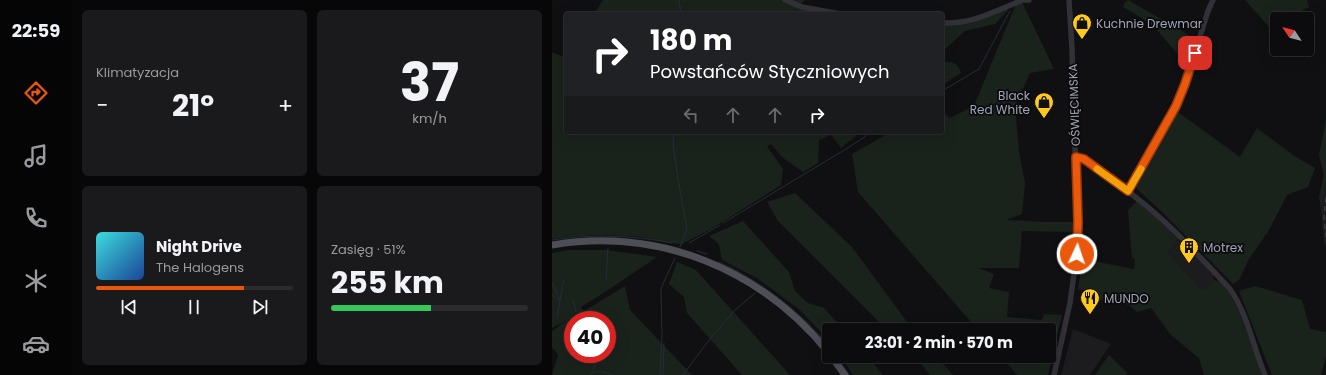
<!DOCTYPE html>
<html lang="pl">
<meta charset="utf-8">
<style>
body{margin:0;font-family:Poppins,sans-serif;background:#1a1a1c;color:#f1f3f6;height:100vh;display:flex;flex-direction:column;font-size:15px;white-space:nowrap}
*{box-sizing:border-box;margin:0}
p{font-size:13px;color:#9a9b9e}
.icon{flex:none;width:22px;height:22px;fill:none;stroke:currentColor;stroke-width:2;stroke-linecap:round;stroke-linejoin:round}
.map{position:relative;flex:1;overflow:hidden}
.panel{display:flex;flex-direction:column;gap:10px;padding:10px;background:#070708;width:480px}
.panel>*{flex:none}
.guide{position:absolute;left:12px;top:12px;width:380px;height:122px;border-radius:4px;box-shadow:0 4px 16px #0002,0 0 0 1px #2c2c2e;background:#202124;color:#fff;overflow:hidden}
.needle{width:26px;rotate:305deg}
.fabs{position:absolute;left:718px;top:12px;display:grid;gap:8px}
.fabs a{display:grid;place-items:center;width:44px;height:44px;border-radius:4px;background:#0c0c0e;box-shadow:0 4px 16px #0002,0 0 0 1px #2c2c2e;font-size:20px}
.speed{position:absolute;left:12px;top:311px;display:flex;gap:8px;font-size:20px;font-weight:700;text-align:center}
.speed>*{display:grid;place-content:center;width:52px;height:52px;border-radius:50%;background:#0c0c0e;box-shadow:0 4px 16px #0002,0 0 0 1px #2c2c2e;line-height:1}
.speed .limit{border:6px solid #d22;background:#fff;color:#111}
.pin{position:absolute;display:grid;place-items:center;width:34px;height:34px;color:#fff;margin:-17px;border-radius:8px;box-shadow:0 2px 6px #0006}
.me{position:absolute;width:44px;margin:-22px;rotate:3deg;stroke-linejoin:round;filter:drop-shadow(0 0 3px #0008)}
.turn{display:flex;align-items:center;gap:14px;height:84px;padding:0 20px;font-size:18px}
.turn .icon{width:52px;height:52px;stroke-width:2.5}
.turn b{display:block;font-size:28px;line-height:34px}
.lanes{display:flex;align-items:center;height:38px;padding:0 20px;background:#0003;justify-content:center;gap:20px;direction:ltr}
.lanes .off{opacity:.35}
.big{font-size:30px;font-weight:700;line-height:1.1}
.panel .tile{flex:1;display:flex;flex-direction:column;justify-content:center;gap:6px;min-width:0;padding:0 14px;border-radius:6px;background:#1a1a1c}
.panel .dial{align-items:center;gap:0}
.dial b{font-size:52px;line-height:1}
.song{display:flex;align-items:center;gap:12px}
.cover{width:48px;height:48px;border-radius:6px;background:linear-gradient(135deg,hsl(180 70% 55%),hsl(220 70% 35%))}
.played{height:4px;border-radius:2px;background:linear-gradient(90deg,#ea580c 75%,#2c2c2e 75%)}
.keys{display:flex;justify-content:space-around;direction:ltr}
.heat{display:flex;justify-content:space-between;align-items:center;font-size:22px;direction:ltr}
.charge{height:6px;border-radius:3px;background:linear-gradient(90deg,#34c759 51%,#2c2c2e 0)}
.panel .tiles{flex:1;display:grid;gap:10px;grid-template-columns:repeat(2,1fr)}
.trip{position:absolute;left:270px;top:323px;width:234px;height:40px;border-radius:4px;background:#0c0c0e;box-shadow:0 4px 16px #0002,0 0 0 1px #2c2c2e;font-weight:700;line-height:40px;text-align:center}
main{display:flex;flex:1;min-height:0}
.tab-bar{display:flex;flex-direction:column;width:72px;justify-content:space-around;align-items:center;background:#050506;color:#9a9b9e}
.tab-bar .icon{width:28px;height:28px}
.tab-bar .on{color:#ea580c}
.tab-bar b{font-size:18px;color:#f1f3f6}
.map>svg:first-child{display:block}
</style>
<main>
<nav class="tab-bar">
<b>22:59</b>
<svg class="icon on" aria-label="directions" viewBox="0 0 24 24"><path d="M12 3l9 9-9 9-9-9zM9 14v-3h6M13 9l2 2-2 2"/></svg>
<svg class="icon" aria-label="music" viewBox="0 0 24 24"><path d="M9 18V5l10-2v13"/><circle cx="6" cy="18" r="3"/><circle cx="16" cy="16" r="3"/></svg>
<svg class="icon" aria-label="phone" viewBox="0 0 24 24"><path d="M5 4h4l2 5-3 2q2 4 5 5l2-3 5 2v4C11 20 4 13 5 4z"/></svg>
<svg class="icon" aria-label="climate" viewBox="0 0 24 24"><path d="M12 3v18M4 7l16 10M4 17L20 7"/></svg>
<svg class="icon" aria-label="car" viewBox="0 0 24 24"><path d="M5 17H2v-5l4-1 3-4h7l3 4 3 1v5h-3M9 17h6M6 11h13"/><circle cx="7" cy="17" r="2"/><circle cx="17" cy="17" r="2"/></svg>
</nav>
<section class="panel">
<div class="tiles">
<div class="tile"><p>Klimatyzacja</p>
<div class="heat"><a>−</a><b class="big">21°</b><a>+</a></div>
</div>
<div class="tile dial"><b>37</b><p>km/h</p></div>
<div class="tile">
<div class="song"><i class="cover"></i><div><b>Night Drive</b><p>The Halogens</p></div></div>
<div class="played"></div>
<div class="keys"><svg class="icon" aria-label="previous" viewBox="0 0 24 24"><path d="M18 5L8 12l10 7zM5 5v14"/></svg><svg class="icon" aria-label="pause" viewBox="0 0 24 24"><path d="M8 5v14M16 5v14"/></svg><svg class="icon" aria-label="next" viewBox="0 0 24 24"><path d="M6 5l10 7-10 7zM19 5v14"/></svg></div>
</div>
<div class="tile"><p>Zasięg · 51%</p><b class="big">255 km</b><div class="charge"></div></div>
</div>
</section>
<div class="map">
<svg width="774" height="375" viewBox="0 0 774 375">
<rect width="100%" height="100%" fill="#101012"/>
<path fill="#1c1c1f" d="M774,183V249L772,242L769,209Z
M626,240L661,277L662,280L651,292L616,253Z
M521,329L559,344L538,375H509Z"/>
<path fill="#1a221c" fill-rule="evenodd" d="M51,0H252L248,8L277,14H42Z
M576,0L630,31L644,40L637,64L623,51L605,30L588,17L571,7L573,2Z
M693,0H755L757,7L733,19H725V23L717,27Z
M470,2L502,69L478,73L463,106L467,152L473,183L470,214L454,220L495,222H522L523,232L470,231L467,268H426L442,274L437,288L457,292L455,317L490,320L492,314L510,315L496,375H465L449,356H497V330H426L306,192L300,154L339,132H390V112L398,118L422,106L464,4Z
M457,9L443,24L413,31L390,52V25Z
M0,52L14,58V132H303L304,136L289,148L279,135L267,140L266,163L251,172L231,158L219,144L215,146L231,169L229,185L159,229L130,244C117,244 101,238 87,237C59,234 29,235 0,239Z
M390,62C402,62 405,62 409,73L390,85Z
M623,110L688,157L705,128L741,155L763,168L756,187L735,195L717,230L697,259L687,280L681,284L609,211L585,189L584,185L585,180Z
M774,120V183L769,209L767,197L772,175L767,155Z
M243,193L300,247L361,330H335L226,221L215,202Z
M585,201L601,214L625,238L626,240L616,253L651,291L662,280C664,281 666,281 668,282C682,288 705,358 710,375H652L647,358L619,335L599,308L585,312L577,305L545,299L542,293L526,289L531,259L582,269L583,259L580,258L576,210Z
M191,221L237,272L243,291L256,303L272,308L292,330H277V341L248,310L205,278L170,260L167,244L157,236Z
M632,242L662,276L661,277L629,244Z
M17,250H54L105,257L56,290L29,307L32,311L73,286L78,310L140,375H0L6,355L0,347V331L15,320L0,328V253ZM21,320H55V354H21Z
M125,262L144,270L238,375H190L135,313L132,297L117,284Z
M703,286L750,300L758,329L774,332V355L769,375H720L687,291Z
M557,355L575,373L573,375H543Z
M289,356H315L331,375H301Z
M361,356H384L401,375H378L371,366Z"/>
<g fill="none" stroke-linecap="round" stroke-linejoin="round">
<path stroke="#262d36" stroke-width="1" d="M127,0L129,14
M390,91L427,69L458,11
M122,132L121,144L125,173L135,229L128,247
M171,223L294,149L314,136V132
M0,240C39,234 81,235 120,243
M137,243L168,225
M145,251L155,254
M167,262C210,282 246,310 277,346
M54,281L56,248
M0,283L8,300L5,318
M0,295L8,300L12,280
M21,299L24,312
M25,316L26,320
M284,356L297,375
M40,372L45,360L42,354
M38,375C44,369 53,372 60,375
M108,375L110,337L109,288L123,258
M111,375L112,343
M131,375L154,344L183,310L203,293"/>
<path stroke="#313137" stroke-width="5.5" d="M233,0L250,7L288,14
M390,23C422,24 443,11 471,0H477
M524,157L532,159C556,177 582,194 605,215C631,238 655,264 678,289C696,315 701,347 713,375
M576,191L624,106L632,87L656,11L661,0
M502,375L518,303L526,244L520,49L517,0"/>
<path stroke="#4d4e56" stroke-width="7" d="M0,245C107,227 209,269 277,353
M279,356L293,375"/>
<path stroke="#46474e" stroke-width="1" stroke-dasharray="5 4" stroke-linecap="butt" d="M774,197L772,217L774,237"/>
</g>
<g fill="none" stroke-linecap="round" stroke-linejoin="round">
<g stroke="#983908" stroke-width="10">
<path id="route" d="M525,254L526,222L524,157L532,159L576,191L624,106L633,84L643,53"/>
</g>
<use href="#route" stroke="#ea580c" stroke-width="7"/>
<path stroke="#f59e0b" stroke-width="7" d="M545,169L576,191L589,169"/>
</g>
<defs>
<g id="shop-pin" transform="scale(1)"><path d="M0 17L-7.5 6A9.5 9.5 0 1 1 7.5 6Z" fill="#ffca1b" stroke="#0b0b0d"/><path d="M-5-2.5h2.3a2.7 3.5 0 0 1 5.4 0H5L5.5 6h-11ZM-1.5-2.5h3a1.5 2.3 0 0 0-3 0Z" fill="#111"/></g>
<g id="building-pin" transform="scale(1)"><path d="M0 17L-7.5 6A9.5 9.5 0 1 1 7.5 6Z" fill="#ffca1b" stroke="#0b0b0d"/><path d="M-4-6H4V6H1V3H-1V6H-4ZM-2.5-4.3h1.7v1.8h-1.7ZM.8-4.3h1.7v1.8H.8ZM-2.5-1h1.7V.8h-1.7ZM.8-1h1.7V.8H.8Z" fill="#111"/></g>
<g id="restaurant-pin" transform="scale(1)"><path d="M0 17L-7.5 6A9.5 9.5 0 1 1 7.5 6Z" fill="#ffca1b" stroke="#0b0b0d"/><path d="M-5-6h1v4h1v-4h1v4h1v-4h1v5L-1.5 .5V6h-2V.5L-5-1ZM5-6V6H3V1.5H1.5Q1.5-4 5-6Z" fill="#111"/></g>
</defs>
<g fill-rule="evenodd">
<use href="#shop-pin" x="530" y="23"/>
<use href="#shop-pin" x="492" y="102"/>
<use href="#building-pin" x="637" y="247"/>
<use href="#restaurant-pin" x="538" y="298"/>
</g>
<g text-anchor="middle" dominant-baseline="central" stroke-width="3.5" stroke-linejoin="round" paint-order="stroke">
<g font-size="12" fill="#a0a4b4" stroke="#0b0b0d" text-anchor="start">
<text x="544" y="23">Kuchnie Drewmar</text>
<text x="478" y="95" text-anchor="end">Black<tspan x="478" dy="14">Red White</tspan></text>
<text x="651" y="247">Motrex</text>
<text x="552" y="298">MUNDO</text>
</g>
<g font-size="12" fill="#a0a4b4" stroke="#0b0b0d">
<text transform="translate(522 105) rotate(-92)">OŚWIĘCIMSKA</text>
</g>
</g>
</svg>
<div class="fabs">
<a><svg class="needle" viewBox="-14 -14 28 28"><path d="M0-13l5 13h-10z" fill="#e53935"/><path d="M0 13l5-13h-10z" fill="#9a9b9e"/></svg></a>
</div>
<div class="speed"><div class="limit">40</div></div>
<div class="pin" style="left:643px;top:53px;background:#d93025"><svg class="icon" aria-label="arrive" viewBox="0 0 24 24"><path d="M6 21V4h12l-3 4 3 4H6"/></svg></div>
<svg class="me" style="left:525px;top:254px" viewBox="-20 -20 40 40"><circle r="17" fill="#ea580c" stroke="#fff" stroke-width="3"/><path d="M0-11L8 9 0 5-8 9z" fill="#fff"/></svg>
<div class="trip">23:01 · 2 min · 570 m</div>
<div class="guide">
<div class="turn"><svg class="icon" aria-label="right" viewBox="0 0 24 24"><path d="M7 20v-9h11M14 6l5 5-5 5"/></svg><div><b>180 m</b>Powstańców Styczniowych</div></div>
<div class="lanes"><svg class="icon off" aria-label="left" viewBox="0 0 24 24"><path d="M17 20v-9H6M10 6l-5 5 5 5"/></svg><svg class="icon off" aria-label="ahead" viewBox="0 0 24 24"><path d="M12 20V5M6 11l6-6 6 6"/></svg><svg class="icon off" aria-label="ahead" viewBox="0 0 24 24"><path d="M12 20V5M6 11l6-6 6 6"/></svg><svg class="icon" aria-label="right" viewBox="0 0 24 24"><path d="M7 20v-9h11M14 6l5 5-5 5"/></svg></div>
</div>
</div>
</main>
